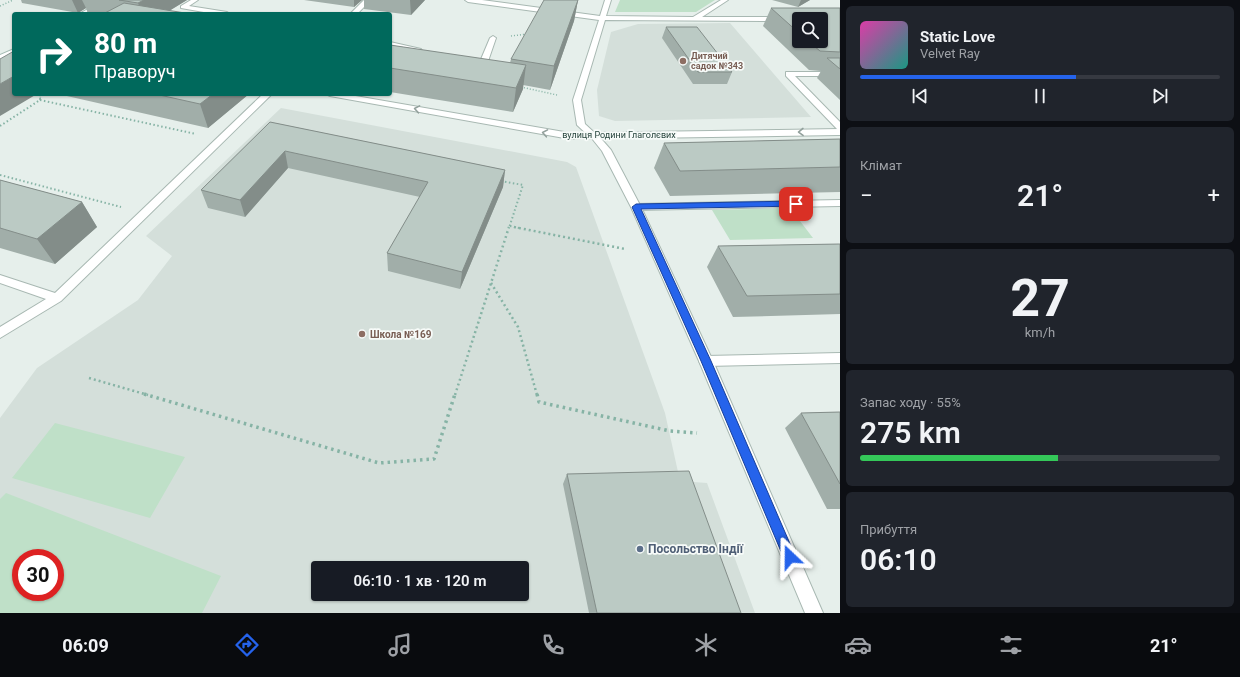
<!DOCTYPE html>
<html lang="uk">
<meta charset="utf-8">
<style>
body{margin:0;font-family:Roboto,sans-serif;background:#20242c;color:#f1f3f6;height:100vh;display:flex;flex-direction:column;font-size:15px;white-space:nowrap}
*{box-sizing:border-box;margin:0}
p{font-size:13px;color:#9ea1a6}
.icon{flex:none;width:22px;height:22px;fill:none;stroke:currentColor;stroke-width:2;stroke-linecap:round;stroke-linejoin:round}
.map{position:relative;flex:1;overflow:hidden}
.panel{display:flex;flex-direction:column;gap:6px;padding:6px;background:#0d0f14;width:400px}
.panel>*{flex:none}
.guide{position:absolute;left:12px;top:12px;width:380px;height:84px;border-radius:4px;box-shadow:0 1px 3px #0004;background:#00695c;color:#fff;overflow:hidden}
.buttons{position:absolute;left:792px;top:12px;display:grid;gap:8px}
.buttons a{display:grid;place-items:center;width:36px;height:36px;border-radius:4px;background:#171b24;box-shadow:0 1px 3px #0004;font-size:20px}
.speed{position:absolute;left:12px;top:549px;display:flex;gap:8px;font-size:20px;font-weight:700;text-align:center}
.speed>*{display:grid;place-content:center;width:52px;height:52px;border-radius:50%;background:#171b24;box-shadow:0 1px 3px #0004;line-height:1}
.speed .limit{border:6px solid #d22;background:#fff;color:#111}
.pin{position:absolute;display:grid;place-items:center;width:34px;height:34px;color:#fff;margin:-17px;border-radius:8px;box-shadow:0 2px 6px #0006}
.me{position:absolute;width:44px;margin:-22px;rotate:337deg;stroke-linejoin:round;filter:drop-shadow(0 0 3px #0008)}
.turn{display:flex;align-items:center;gap:14px;height:84px;padding:0 16px;font-size:18px}
.turn .icon{width:52px;height:52px;stroke-width:2.5}
.turn b{display:block;font-size:28px;line-height:34px}
.big{font-size:30px;font-weight:600;line-height:1.1}
.panel .widget{flex:1;display:flex;flex-direction:column;justify-content:center;gap:6px;min-width:0;padding:0 14px;border-radius:6px;background:#20242c}
.panel .dial{align-items:center;gap:0}
.dial b{font-size:52px;line-height:1}
.song{display:flex;align-items:center;gap:12px}
.cover{width:48px;height:48px;border-radius:6px;background:linear-gradient(135deg,hsl(320 70% 55%),hsl(170 70% 35%))}
.played{height:4px;border-radius:2px;background:linear-gradient(90deg,#2563eb 60%,#363941 60%)}
.keys{display:flex;justify-content:space-around;direction:ltr}
.heat{display:flex;justify-content:space-between;align-items:center;font-size:22px;direction:ltr}
.charge{height:6px;border-radius:3px;background:linear-gradient(90deg,#34c759 55%,#363941 0)}
.trip{position:absolute;left:311px;top:561px;width:218px;height:40px;border-radius:4px;background:#171b24;box-shadow:0 1px 3px #0004;font-weight:600;line-height:40px;text-align:center}
.dock{display:flex;height:64px;justify-content:space-around;align-items:center;background:#090b0e;color:#9ea1a6}
.dock .icon{width:28px;height:28px}
.dock .on{color:#2563eb}
.dock b{font-size:18px;color:#f1f3f6}
main{display:flex;flex:1;min-height:0}
.map>svg:first-child{display:block}
</style>
<main>
<div class="map">
<svg width="840" height="613" viewBox="0 0 840 613">
<rect width="100%" height="100%" fill="#e6efeb"/>
<path fill="#d4dfda" fill-rule="evenodd" d="M730,23L811,117L615,121L599,116L597,90L611,32L638,24Z
M281,108L567,162L576,167L665,413L680,481L707,483L755,613H0V418L37,368L138,300L172,256L146,236ZM21,558H55V592H21ZM318,568H522V594H318Z"/>
<path fill="#bfe0c8" fill-rule="evenodd" d="M620,0H715L696,12H615Z
M790,208L813,238L730,240L712,210Z
M55,423L185,457L150,518L12,478Z
M6,493L221,576L202,613H0V499ZM21,558H55V592H21Z"/>
<g fill="none" stroke-linecap="round" stroke-linejoin="round">
<g stroke="#a8b8b2" stroke-width="2">
<path id="service" d="M191,0H198L189,6L227,12L230,14H215L181,8V6Z
M364,0H371L357,14H350Z
M465,0H482L600,16L605,0H611L606,16L693,17L721,0H728L702,17H781L784,19L781,21L605,20L581,100L585,124L598,136L594,139L591,138L577,125L573,100L599,20L468,2Z
M493,36L496,38L486,67L482,69L472,67V63L479,64L490,38Z
M390,42L421,49L422,51L418,53L390,46Z
M786,72H840V76H795L840,122V130L837,129L786,76Z
M263,94H272L61,301L0,338V327L46,299L0,283V275L55,293Z
M840,200V206L636,210L631,207L636,204Z
M840,353V363L706,366L701,365L699,361L701,357L706,356Z"/>
</g>
<g stroke="#a8b8b2" stroke-width="2">
<path id="minor" d="M594,133L597,134L611,150L641,207L713,361L823,613H805L699,361L631,207L602,151L590,136Z"/>
</g>
<g stroke="#a8b8b2" stroke-width="2">
<path id="tertiary" d="M326,94H344L570,133L840,129V135L570,139L330,96Z"/>
</g>
<g stroke="#a4bbb3" stroke-width="2">
<path id="secondary" d="M104,0H112L87,14H79Z
M14,49V54L0,60V55Z"/>
</g>
<path stroke="#86b3a5" stroke-width="1.5" stroke-dasharray="1 2" stroke-linecap="butt" d="M0,6L13,0
M511,36L527,34
M521,87L557,95
M37,94L41,96L40,99"/>
<path stroke="#86b3a5" stroke-width="2" stroke-dasharray="1.5 2.5" stroke-linecap="butt" d="M40,100L196,134
M0,126L40,100V98
M0,175L121,207
M501,181L523,185L509,228
M510,226L519,228"/>
<path stroke="#86b3a5" stroke-width="2.5" stroke-dasharray="2 3" stroke-linecap="butt" d="M514,227L625,249
M491,283L518,327L537,395
M89,378L148,395
M455,395L509,227"/>
<path stroke="#86b3a5" stroke-width="3.5" stroke-dasharray="2.5 4" stroke-linecap="butt" d="M144,394L379,463L434,459L455,394
M537,394L539,402L670,431L697,433"/>
<use href="#service" fill="#fff" fill-rule="evenodd"/>
<use href="#minor" fill="#fff" fill-rule="evenodd"/>
<use href="#tertiary" fill="#fff" fill-rule="evenodd"/>
<use href="#secondary" fill="#fff" fill-rule="evenodd"/>
</g>
<path fill="#a1aea9" fill-rule="evenodd" d="M21,0H187L169,11L191,14H88L86,8L78,13L22,3Z
M304,0H362L354,7Z
M364,0H425L411,15L364,9Z
M578,0L574,21L550,90L523,85V89L513,112L390,92V45L510,63L511,59Z
M772,0H810L798,7Z
M771,8H840V100L817,78L821,71L809,70L763,26ZM799,19L821,41H799Z
M666,27L732,72L727,84H693L662,38Z
M58,94H249L208,128Z
M270,122L505,170L503,187L460,289L388,271L387,253L420,197L288,168L245,217L208,208L201,190Z
M840,139V192L670,196L654,168L664,143Z
M0,180L82,202L97,227L55,264L0,248Z
M840,244V314L733,317L707,267L718,246Z
M840,412V509H827L785,428L801,413Z
M567,474L741,613H589L563,484Z"/>
<path fill="#838d89" d="M72,0H82L86,8L78,13Z
M144,0H187L164,14H142L138,3Z
M354,0H362L354,7Z
M410,0H425L411,15Z
M578,0L574,21L550,90L554,66Z
M801,0H810L798,7Z
M526,65L523,89L513,112L516,88Z
M14,76V94H37L0,116V84Z
M213,94H249L208,128L200,104Z
M285,151L288,168L245,217L240,200Z
M505,170L503,187L460,289L462,272Z
M82,202L97,227L55,264L37,239Z"/>
<path fill="#bbcac4" stroke="#838d89" d="M119,0H144L138,3Z
M544,0H578L554,66L511,59Z
M124,3L191,14H103Z
M771,8H840V52L820,51L808,41H821V19H799V33Z
M666,27H697L732,72H698Z
M390,45L526,65L516,88L390,68Z
M14,51V76L0,84V59Z
M827,58H840V69Z
M155,94H213L200,104Z
M270,122L505,170L462,272L387,253L428,182L285,151L240,200L201,190Z
M840,139V167L680,171L664,143Z
M0,180L82,202L37,239L0,228Z
M840,244V294L747,296L718,246Z
M840,412V484L801,413Z
M689,471L741,613H597L567,474Z"/>
<defs><path id="oneway-chevron" d="M-2-3.5L2.5 0L-2 3.5" fill="none" stroke-width="1.6" stroke-linecap="round" stroke-linejoin="round"/></defs>
<g stroke="#92a09c">
<use href="#oneway-chevron" transform="translate(417 109) rotate(-170)"/>
<use href="#oneway-chevron" transform="translate(801 132) rotate(179)"/>
<use href="#oneway-chevron" transform="translate(545 133) rotate(-170)"/>
</g>
<path fill="#2563eb" stroke="#184099" d="M796,201L799,202V206L641,209L711,361L794,553L796,557L794,561L790,563L785,561L701,361L632,207L636,204Z"/>
<g fill="#8d6e63" stroke="#f7fbf9" stroke-width="1.5">
<circle cx="683" cy="61" r="4"/>
<circle cx="362" cy="334" r="4"/>
</g>
<circle fill="#5c6f8a" stroke="#f7fbf9" stroke-width="1.5" cx="640" cy="549" r="4"/>
<g text-anchor="middle" dominant-baseline="central" stroke-width="3.5" stroke-linejoin="round" paint-order="stroke">
<g font-size="9" font-weight="bold" fill="#785e54" stroke="#f7fbf9" text-anchor="start">
<text x="691" y="56">Дитячий<tspan x="691" dy="10">садок №343</tspan></text>
</g>
<g font-size="9" fill="#24423a" stroke="#f7fbf9">
<text x="619" y="135">вулиця Родини Глаголєвих</text>
</g>
<g font-size="10" font-weight="bold" fill="#785e54" stroke="#f7fbf9" text-anchor="start">
<text x="370" y="334">Школа №169</text>
</g>
<g font-size="12" font-weight="bold" fill="#4e5e75" stroke="#f7fbf9" text-anchor="start">
<text x="648" y="549">Посольство Індії</text>
</g>
</g>
</svg>
<div class="buttons">
<a><svg class="icon" aria-label="search" viewBox="0 0 24 24"><circle cx="10" cy="10" r="6"/><path d="M15 15l6 6"/></svg></a>
</div>
<div class="speed"><div class="limit">30</div></div>
<div class="pin" style="left:796px;top:204px;background:#d93025"><svg class="icon" aria-label="arrive" viewBox="0 0 24 24"><path d="M6 21V4h12l-3 4 3 4H6"/></svg></div>
<svg class="me" style="left:790px;top:557px" viewBox="-20 -20 40 40"><path d="M0-17L14 15 0 8-14 15z" fill="#2563eb" stroke="#fff" stroke-width="4"/></svg>
<div class="trip">06:10 · 1 хв · 120 m</div>
<div class="guide">
<div class="turn"><svg class="icon" aria-label="right" viewBox="0 0 24 24"><path d="M7 20v-9h11M14 6l5 5-5 5"/></svg><div><b>80 m</b>Праворуч</div></div>
</div>
</div>
<section class="panel">
<div class="widget">
<div class="song"><i class="cover"></i><div><b>Static Love</b><p>Velvet Ray</p></div></div>
<div class="played"></div>
<div class="keys"><svg class="icon" aria-label="previous" viewBox="0 0 24 24"><path d="M18 5L8 12l10 7zM5 5v14"/></svg><svg class="icon" aria-label="pause" viewBox="0 0 24 24"><path d="M8 5v14M16 5v14"/></svg><svg class="icon" aria-label="next" viewBox="0 0 24 24"><path d="M6 5l10 7-10 7zM19 5v14"/></svg></div>
</div>
<div class="widget"><p>Клімат</p>
<div class="heat"><a>−</a><b class="big">21°</b><a>+</a></div>
</div>
<div class="widget dial"><b>27</b><p>km/h</p></div>
<div class="widget"><p>Запас ходу · 55%</p><b class="big">275 km</b><div class="charge"></div></div>
<div class="widget"><p>Прибуття</p><b class="big">06:10</b></div>
</section>
</main>
<nav class="dock">
<b>06:09</b>
<svg class="icon on" aria-label="directions" viewBox="0 0 24 24"><path d="M12 3l9 9-9 9-9-9zM9 14v-3h6M13 9l2 2-2 2"/></svg>
<svg class="icon" aria-label="music" viewBox="0 0 24 24"><path d="M9 18V5l10-2v13"/><circle cx="6" cy="18" r="3"/><circle cx="16" cy="16" r="3"/></svg>
<svg class="icon" aria-label="phone" viewBox="0 0 24 24"><path d="M5 4h4l2 5-3 2q2 4 5 5l2-3 5 2v4C11 20 4 13 5 4z"/></svg>
<svg class="icon" aria-label="climate" viewBox="0 0 24 24"><path d="M12 3v18M4 7l16 10M4 17L20 7"/></svg>
<svg class="icon" aria-label="car" viewBox="0 0 24 24"><path d="M5 17H2v-5l4-1 3-4h7l3 4 3 1v5h-3M9 17h6M6 11h13"/><circle cx="7" cy="17" r="2"/><circle cx="17" cy="17" r="2"/></svg>
<svg class="icon" aria-label="filters" viewBox="0 0 24 24"><path d="M4 7h16M4 17h16"/><circle cx="9" cy="7" r="2"/><circle cx="15" cy="17" r="2"/></svg>
<b>21°</b>
</nav>
